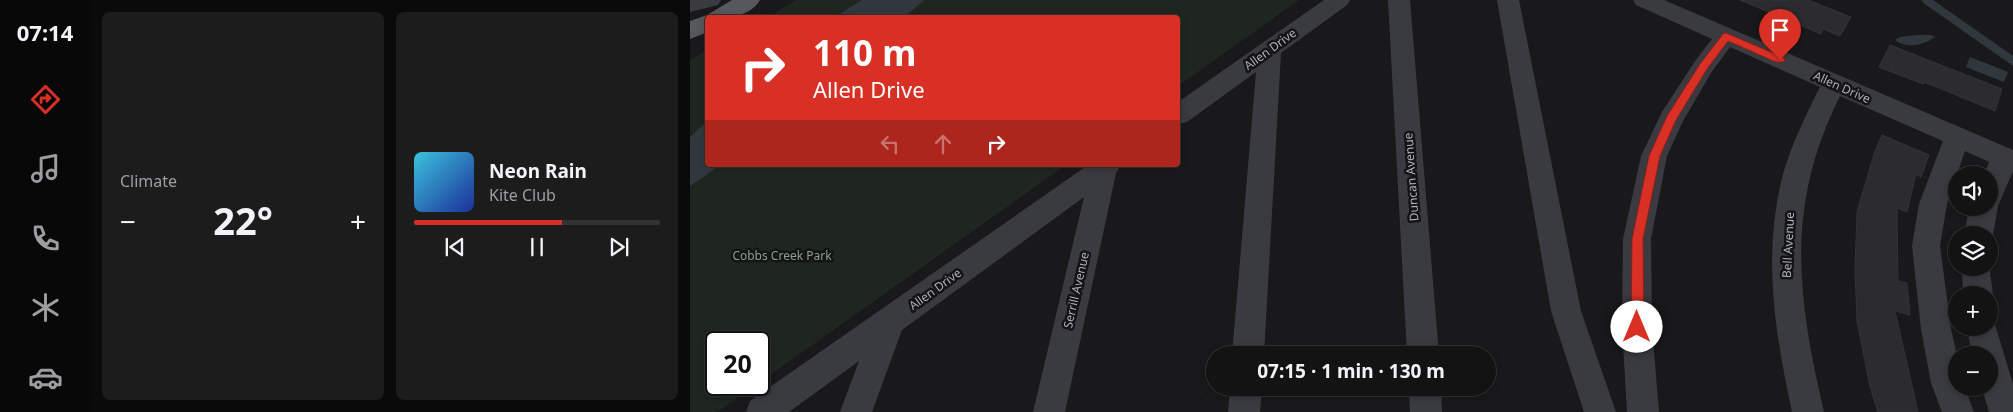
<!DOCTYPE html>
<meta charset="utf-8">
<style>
body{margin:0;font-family:"Noto Sans",sans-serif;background:#1c1c1d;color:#f1f3f6;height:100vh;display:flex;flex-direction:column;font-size:19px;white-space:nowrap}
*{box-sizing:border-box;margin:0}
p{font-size:16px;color:#9d9ea0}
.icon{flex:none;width:28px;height:28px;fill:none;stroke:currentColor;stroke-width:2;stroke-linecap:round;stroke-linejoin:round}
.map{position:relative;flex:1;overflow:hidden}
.drawer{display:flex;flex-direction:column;gap:12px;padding:12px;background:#0a0a0b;width:600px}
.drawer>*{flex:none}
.guide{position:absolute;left:15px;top:15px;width:475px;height:152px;border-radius:5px;box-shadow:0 2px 8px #0003,0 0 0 1px #323234;background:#d93025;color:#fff;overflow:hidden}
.buttons{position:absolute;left:1258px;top:166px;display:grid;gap:10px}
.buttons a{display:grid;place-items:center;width:50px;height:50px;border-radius:50%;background:#131314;box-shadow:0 2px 8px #0003,0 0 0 1px #323234;font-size:25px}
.speed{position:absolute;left:15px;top:331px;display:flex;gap:10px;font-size:25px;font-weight:700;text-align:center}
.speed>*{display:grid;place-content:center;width:65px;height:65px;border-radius:50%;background:#131314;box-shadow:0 2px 8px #0003,0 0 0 1px #323234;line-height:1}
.speed .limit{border:2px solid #111;border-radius:8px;background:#fff;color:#111}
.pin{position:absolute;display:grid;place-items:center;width:42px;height:42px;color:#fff;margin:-51px -21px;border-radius:50% 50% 50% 0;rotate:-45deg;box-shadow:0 0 5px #0007}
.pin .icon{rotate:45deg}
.me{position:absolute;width:55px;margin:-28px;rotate:0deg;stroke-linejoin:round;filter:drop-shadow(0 0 4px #0008)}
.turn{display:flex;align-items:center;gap:18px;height:105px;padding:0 25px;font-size:22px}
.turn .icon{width:65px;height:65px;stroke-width:2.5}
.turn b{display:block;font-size:35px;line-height:42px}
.lanes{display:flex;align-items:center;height:48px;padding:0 25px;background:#0003;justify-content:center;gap:25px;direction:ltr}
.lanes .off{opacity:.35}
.big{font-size:38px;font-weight:700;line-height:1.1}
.drawer .card{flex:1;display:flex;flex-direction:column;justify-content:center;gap:8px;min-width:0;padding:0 18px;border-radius:8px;background:#1c1c1d}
.song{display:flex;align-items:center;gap:15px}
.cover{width:60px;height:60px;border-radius:8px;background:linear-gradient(135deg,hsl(190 70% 55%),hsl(230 70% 35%))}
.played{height:5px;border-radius:2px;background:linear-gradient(90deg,#d93025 60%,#323234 60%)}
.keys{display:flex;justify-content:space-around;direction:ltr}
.heat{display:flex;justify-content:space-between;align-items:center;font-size:28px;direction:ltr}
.drawer .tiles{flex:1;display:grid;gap:12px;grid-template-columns:repeat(2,1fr)}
.trip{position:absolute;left:516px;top:346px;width:290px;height:50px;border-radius:25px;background:#131314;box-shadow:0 2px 8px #0003,0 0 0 1px #323234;font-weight:700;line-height:50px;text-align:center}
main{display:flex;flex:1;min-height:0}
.menu{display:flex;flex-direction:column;width:90px;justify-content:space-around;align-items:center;background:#080808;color:#9d9ea0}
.menu .icon{width:35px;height:35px}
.menu .on{color:#d93025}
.menu b{font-size:22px;color:#f1f3f6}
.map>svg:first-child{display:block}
</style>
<main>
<nav class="menu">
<b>07:14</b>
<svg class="icon on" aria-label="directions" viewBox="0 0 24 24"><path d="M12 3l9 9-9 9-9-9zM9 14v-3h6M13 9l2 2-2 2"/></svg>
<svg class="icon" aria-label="music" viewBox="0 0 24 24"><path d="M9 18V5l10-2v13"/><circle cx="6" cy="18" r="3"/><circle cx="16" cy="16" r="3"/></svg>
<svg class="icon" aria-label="phone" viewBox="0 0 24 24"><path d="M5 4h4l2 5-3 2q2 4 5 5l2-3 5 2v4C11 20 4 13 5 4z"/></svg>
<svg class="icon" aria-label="climate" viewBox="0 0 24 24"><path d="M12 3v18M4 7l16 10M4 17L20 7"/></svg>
<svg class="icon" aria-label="car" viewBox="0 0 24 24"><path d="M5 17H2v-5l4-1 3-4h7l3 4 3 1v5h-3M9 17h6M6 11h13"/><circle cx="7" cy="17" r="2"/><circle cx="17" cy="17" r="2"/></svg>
</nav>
<section class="drawer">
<div class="tiles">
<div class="card"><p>Climate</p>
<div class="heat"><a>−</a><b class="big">22°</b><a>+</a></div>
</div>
<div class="card">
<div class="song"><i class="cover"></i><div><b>Neon Rain</b><p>Kite Club</p></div></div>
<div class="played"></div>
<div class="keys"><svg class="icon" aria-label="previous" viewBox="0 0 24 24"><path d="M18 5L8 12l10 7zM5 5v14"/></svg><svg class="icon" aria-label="pause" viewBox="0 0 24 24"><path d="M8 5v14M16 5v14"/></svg><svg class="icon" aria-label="next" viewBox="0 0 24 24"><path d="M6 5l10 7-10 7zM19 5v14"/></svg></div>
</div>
</div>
</section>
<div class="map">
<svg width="1323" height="412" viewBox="0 0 1323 412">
<rect width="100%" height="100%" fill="#19191b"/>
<path fill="#1f2620" d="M106,0H609L488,86V18H77Z
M17,50L18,165H376L69,383V342H26V385H66L27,412H0V60Z"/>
<path fill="#30383e" d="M172,0H234L215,17H145Z
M1227,35H1241L1245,37C1233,45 1219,49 1206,41V39L1210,37Z
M1280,57L1318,72L1314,82L1276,67Z
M17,121L18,165H31L0,186V137Z"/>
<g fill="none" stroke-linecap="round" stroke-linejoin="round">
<path stroke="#30383e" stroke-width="8" d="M1236,0L1323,61"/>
</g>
<path fill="#2c2c2f" stroke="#333337" d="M1050,0H1118L1161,17L1150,36L1133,29L1131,34Z
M1200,45L1312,89L1305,111L1234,82L1233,84L1189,67Z
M1192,135L1239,155L1231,177L1226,174L1217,212L1207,208L1208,281L1217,283L1220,315L1205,311L1228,412H1188L1180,387L1167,321L1165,269L1167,212L1185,151Z"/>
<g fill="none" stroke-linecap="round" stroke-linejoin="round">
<path fill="#3a3b40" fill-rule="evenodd" d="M0,0H31L28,5L0,12Z
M634,0H660L657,5L591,53L574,355H542L566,72L497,122L488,124V102Z
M698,0H720L749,355H717Z
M807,0H829L891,311L926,412H894L861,311Z
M943,0H974L1323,150V171L1308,206L1303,235L1299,243V235H1275L1277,218L1281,208H1299V175H1294L1299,162L1275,151L1257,204L1250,246L1261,329L1267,355L1266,388H1275L1284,412H1252L1241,383L1231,329L1222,246L1229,204L1253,141L1150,96C1095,206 1107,296 1134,412H1102C1085,333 1072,254 1093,174C1102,143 1116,115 1130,87L1040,47L1021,73L993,121L977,156L961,239L962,327L969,412H937L932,327L933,239L951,156L972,112L1005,61L1022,39L946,5Z
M398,165H431L426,173L375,412H343L394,197L212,330L182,412H150L169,361L99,412H56L60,401Z
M1299,264L1303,295L1299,304V295H1273L1272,268H1299Z
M1299,317L1303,318L1323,384V412H1299L1292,388H1299V355H1282L1277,328H1299Z
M540,388H572L570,412H538Z
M719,388H751L752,412H720Z"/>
<path fill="#57585e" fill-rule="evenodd" d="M42,0H70C59,18 36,18 18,18V32L0,39V21L17,15Z"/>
</g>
<path fill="#d93025" stroke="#8d1f18" d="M1036,33L1093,57L1095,60L1093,62H1086L1038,41L1017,69L986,120L970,156L953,239L954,327L952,331L947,333L943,331L941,327L942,239L959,156L977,116L1010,64L1033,34Z"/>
<g text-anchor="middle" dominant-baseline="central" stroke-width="5" stroke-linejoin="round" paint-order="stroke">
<g font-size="12" fill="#adb0b9" stroke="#141416">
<text transform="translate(580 49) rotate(-36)">Allen Drive</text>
<text transform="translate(1152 87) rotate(24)">Allen Drive</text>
<text transform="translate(721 177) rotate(-94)">Duncan Avenue</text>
<text transform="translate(1098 245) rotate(-87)">Bell Avenue</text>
<text transform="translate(245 289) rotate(-36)">Allen Drive</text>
<text transform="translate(386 290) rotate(-77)">Serrill Avenue</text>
</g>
<g font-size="12" fill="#86a288" stroke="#141416">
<text x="92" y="255">Cobbs Creek Park</text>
</g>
</g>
</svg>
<div class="buttons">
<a><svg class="icon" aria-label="sound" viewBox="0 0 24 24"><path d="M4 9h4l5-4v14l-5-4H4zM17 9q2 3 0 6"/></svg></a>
<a><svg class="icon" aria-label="layers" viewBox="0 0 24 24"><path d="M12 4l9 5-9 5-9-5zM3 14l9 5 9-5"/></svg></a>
<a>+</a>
<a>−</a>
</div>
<div class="speed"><div class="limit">20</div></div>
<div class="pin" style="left:1090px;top:60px;background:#d93025"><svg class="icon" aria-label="arrive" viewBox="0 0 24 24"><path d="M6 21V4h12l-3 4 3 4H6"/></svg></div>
<svg class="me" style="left:947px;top:327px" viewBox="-20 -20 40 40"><circle r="19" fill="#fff"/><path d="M0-13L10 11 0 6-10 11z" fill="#d93025"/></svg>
<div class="trip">07:15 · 1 min · 130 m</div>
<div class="guide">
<div class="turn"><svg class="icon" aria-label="right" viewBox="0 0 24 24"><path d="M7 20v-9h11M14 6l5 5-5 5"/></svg><div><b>110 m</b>Allen Drive</div></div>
<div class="lanes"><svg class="icon off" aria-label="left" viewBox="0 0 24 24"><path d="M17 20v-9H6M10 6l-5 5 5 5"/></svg><svg class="icon off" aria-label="ahead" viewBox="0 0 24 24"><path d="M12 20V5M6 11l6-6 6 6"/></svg><svg class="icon" aria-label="right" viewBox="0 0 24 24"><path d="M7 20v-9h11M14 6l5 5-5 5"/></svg></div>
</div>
</div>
</main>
